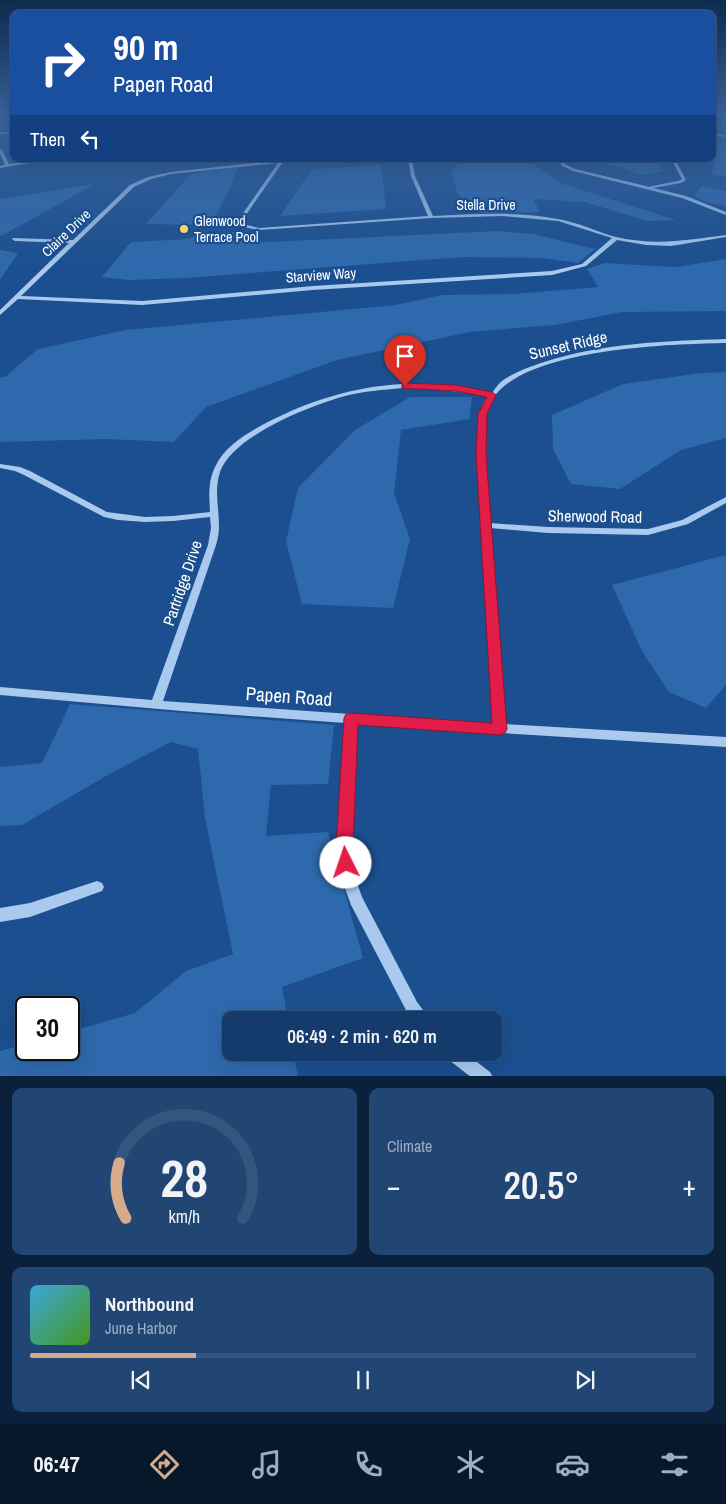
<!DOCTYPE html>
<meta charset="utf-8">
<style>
body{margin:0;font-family:"Archivo Narrow",sans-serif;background:#214673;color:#f1f3f6;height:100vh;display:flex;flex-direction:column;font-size:19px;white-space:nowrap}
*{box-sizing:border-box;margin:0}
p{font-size:16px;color:#9dadc1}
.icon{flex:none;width:28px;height:28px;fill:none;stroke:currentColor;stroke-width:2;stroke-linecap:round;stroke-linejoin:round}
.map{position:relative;height:1076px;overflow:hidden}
.sheet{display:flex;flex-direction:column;gap:12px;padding:12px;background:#0b203b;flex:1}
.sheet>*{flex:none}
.guide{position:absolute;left:10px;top:10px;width:706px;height:152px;border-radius:10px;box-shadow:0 5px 20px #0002,0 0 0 1px #33557e;background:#1a4fa0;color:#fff;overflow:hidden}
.speed{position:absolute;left:15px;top:996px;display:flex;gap:10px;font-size:25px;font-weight:700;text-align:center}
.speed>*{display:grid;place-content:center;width:65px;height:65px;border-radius:50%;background:#143b6b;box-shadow:0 5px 20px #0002,0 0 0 1px #33557e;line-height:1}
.speed .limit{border:2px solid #111;border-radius:8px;background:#fff;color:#111}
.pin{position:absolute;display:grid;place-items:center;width:42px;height:42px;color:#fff;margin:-51px -21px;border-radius:50% 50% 50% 0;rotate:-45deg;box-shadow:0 0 5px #0007}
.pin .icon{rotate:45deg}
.me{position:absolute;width:55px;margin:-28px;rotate:356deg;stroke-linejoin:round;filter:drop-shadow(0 0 4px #0008)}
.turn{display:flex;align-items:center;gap:18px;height:105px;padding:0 20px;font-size:22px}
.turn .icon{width:65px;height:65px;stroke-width:2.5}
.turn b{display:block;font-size:35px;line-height:42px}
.then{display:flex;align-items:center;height:48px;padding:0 20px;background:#0003;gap:10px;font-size:19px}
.big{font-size:38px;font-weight:600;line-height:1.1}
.sheet .tile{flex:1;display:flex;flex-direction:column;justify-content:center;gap:8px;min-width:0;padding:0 18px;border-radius:10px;background:#214673}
.sheet .dial{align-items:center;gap:0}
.dial svg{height:130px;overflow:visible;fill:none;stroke:#33557e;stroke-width:7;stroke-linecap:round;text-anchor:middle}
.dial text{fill:#f1f3f6;stroke:none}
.song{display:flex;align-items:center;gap:15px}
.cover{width:60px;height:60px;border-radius:8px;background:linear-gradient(135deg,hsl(200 70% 55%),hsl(100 70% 35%))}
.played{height:5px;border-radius:2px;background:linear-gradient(90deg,#d6ab8b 25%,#33557e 25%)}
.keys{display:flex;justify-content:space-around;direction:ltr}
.heat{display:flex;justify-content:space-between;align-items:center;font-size:28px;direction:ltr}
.sheet .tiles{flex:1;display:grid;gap:12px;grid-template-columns:1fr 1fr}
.tile:last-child{grid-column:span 2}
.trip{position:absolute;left:222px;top:1011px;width:280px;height:50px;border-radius:10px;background:#143b6b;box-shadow:0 5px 20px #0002,0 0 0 1px #33557e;font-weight:600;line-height:50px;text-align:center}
.tab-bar{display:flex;height:80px;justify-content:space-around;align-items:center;background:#08182b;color:#9dadc1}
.tab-bar .icon{width:35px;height:35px}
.tab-bar .active{color:#d6ab8b}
.tab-bar b{font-size:22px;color:#f1f3f6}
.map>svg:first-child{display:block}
</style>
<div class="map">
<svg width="726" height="1077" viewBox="0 0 726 1077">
<rect width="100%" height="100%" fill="#1b4f8f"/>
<path fill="#2e69ad" d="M713,143L726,144V176L712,175L714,160L713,158Z
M463,159H526L563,184L676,220L648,221L585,202L533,199L540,212L479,213L458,194L451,172Z
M595,159H654L664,171L641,175Z
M381,165L386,209L280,216L312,169Z
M239,167L212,225L146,224L191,174Z
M95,184L3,235H0V199Z
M702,186L726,191V206L709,203L694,196Z
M497,231L533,234L595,249L578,263L543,258L463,257L186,278L128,280L102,277L131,242L188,239L202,232H239L233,241L269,242Z
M0,250L18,253L0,280Z
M726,259V311L622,312L555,325L470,332L337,360L206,407L174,442L106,439L0,442V377H5L38,349L126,330L396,305L442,295L512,294L598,287L587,269L604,263L676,267Z
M726,372V438L681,450L620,489L571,484L553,449L552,415L623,384L701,373Z
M410,397H472L469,419L401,430L394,493L410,539L393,608L302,604L286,541L298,488L355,430Z
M726,555V685L706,708L669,692L642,651L612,585Z
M70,704L334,725L328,784L271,785L266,836L328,832L363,958L282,987L288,1020H231V1052L293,1053L298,1076H0V1051L26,1044V1050H69V1032L135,1013L186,971L233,954L205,818L198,749L171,742L113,772L22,825L0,826V767L42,763Z"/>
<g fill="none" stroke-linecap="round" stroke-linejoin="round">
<path fill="#a9c9ee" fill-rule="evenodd" d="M0,132H14V134H0Z
M712,133L726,135V137L712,135Z
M0,149L2,150L9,164L44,159H52L0,168V166L5,165L0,154Z
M281,159H303L283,162L243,219V224L259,228L428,216L411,176L408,159H412L415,176L433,216C473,214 518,211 558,219C578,222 597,232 616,237C656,246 687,240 726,235V237L671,246L646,245L617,240L586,266L552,275L313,290L142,305L18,299L0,315V310L69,243L15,241L12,239L13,238L73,240L130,185L148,177L171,172L280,160ZM278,163L239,219L238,226L259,230L431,218L503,216L558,221L612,238L582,264L552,271L313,286L142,301L21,296L134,187L151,179L171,174Z
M558,159H562L565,164L575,169L650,187L652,186L678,181L682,179L671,159H675L686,180L681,183L653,188L686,196L726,212V215L682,198L573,171L562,166Z
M726,339V343C672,344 509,348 488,408C479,435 488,493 490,523L548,527L648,529L682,520L726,497V503L688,524L648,535L548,533L490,528L504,724L726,737V747L356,724L350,847L356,880L362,897L417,1002L427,1015L429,1020H413L407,1012L351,905L342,880L338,847L345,723L182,711L0,695V687L152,700L208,545L211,528L210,517L173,521L145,522L118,520L104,517L24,475L15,471L0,468V464L20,467L30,471L107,512L145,517L173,516L210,512C209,497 208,481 215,467C225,446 246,434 266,423C308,401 353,387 401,384C431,383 462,387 492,393C495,389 498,384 502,381C514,372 530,367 544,362C602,343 665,341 726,339ZM402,388C431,389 459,391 488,396C475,412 478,435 477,454L493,724L163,701L216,545C218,539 219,532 219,526C219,508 214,490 220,472C233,436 309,406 345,396C364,391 383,390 402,388Z
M97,881L102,883L104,887L102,891L30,917L0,922V908L30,903Z
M443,1052H464L490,1072L493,1077H471L445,1057Z"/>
</g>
<linearGradient id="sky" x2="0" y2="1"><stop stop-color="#0f2b4f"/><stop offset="0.43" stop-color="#39639b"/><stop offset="1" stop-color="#39639b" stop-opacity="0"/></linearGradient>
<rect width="726" height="267" fill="url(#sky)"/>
<path fill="#e11d48" stroke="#92132f" d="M405,383L456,385L492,392L496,395L487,414L486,454L507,729L505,733L500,735L358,725L353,847L355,863L352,869L346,871L341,869L336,847L344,718L346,714L351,713L492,723L476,454L478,414L487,397L456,391L402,388V384Z"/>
<circle fill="#ffd166" stroke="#1b4f8f" stroke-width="2" cx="184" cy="229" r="5"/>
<g text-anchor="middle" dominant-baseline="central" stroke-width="4.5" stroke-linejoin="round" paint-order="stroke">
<g font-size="14" fill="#fff" stroke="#1b4f8f">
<text x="486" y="205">Stella Drive</text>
<text transform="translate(66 233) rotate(-44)">Claire Drive</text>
<text transform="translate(321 275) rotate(-4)">Starview Way</text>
</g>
<g font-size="14" fill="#fff" stroke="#1b4f8f" text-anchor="start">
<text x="194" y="221">Glenwood<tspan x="194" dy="16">Terrace Pool</tspan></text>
</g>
<g font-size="16" fill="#fff" stroke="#1b4f8f">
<text transform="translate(568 345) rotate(-13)">Sunset Ridge</text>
<text transform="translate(595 516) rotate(1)">Sherwood Road</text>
<text transform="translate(182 583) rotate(-71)">Partridge Drive</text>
</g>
<g font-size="19" fill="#fff" stroke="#1b4f8f">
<text transform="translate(289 696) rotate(4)">Papen Road</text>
</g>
</g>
</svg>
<div class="speed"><div class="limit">30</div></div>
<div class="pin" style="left:405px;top:386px;background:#d93025"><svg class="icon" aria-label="arrive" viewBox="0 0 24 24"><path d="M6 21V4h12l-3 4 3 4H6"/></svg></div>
<svg class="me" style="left:346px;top:863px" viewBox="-20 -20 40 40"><circle r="19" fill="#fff"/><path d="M0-13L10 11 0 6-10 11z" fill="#e11d48"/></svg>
<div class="trip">06:49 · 2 min · 620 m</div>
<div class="guide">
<div class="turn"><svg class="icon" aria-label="right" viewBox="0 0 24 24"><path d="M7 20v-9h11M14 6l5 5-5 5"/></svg><div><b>90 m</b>Papen Road</div></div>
<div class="then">Then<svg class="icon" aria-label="left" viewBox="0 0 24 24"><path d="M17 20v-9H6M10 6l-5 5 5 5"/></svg></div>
</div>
</div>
<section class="sheet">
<div class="tiles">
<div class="tile dial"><svg viewBox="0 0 100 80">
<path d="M14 69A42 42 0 1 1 86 69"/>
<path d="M14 69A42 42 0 0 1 10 35" stroke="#d6ab8b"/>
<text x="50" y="56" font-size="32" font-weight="700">28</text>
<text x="50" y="72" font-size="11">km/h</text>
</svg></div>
<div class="tile"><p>Climate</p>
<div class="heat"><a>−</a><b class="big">20.5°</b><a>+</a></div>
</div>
<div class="tile">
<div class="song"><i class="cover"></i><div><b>Northbound</b><p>June Harbor</p></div></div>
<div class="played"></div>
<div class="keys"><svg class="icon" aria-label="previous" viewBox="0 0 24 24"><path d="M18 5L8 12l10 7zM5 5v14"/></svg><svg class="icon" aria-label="pause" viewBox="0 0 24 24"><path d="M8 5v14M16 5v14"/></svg><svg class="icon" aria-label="next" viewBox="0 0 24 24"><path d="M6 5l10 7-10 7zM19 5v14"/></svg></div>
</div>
</div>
</section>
<nav class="tab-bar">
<b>06:47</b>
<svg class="icon active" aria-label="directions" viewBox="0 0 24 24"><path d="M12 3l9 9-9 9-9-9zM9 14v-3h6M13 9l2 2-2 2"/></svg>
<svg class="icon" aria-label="music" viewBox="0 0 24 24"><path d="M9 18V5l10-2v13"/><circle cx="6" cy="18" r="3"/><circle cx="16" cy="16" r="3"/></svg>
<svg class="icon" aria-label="phone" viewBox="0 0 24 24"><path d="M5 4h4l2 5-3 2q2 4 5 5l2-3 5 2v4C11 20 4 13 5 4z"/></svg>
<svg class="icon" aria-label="climate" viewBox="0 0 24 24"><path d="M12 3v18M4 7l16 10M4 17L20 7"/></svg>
<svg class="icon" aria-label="car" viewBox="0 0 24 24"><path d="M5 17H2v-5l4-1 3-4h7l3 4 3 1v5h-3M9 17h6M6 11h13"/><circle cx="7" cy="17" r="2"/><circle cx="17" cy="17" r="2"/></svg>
<svg class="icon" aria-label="filters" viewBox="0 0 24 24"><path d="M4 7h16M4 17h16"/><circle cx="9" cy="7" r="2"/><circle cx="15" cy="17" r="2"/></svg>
</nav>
